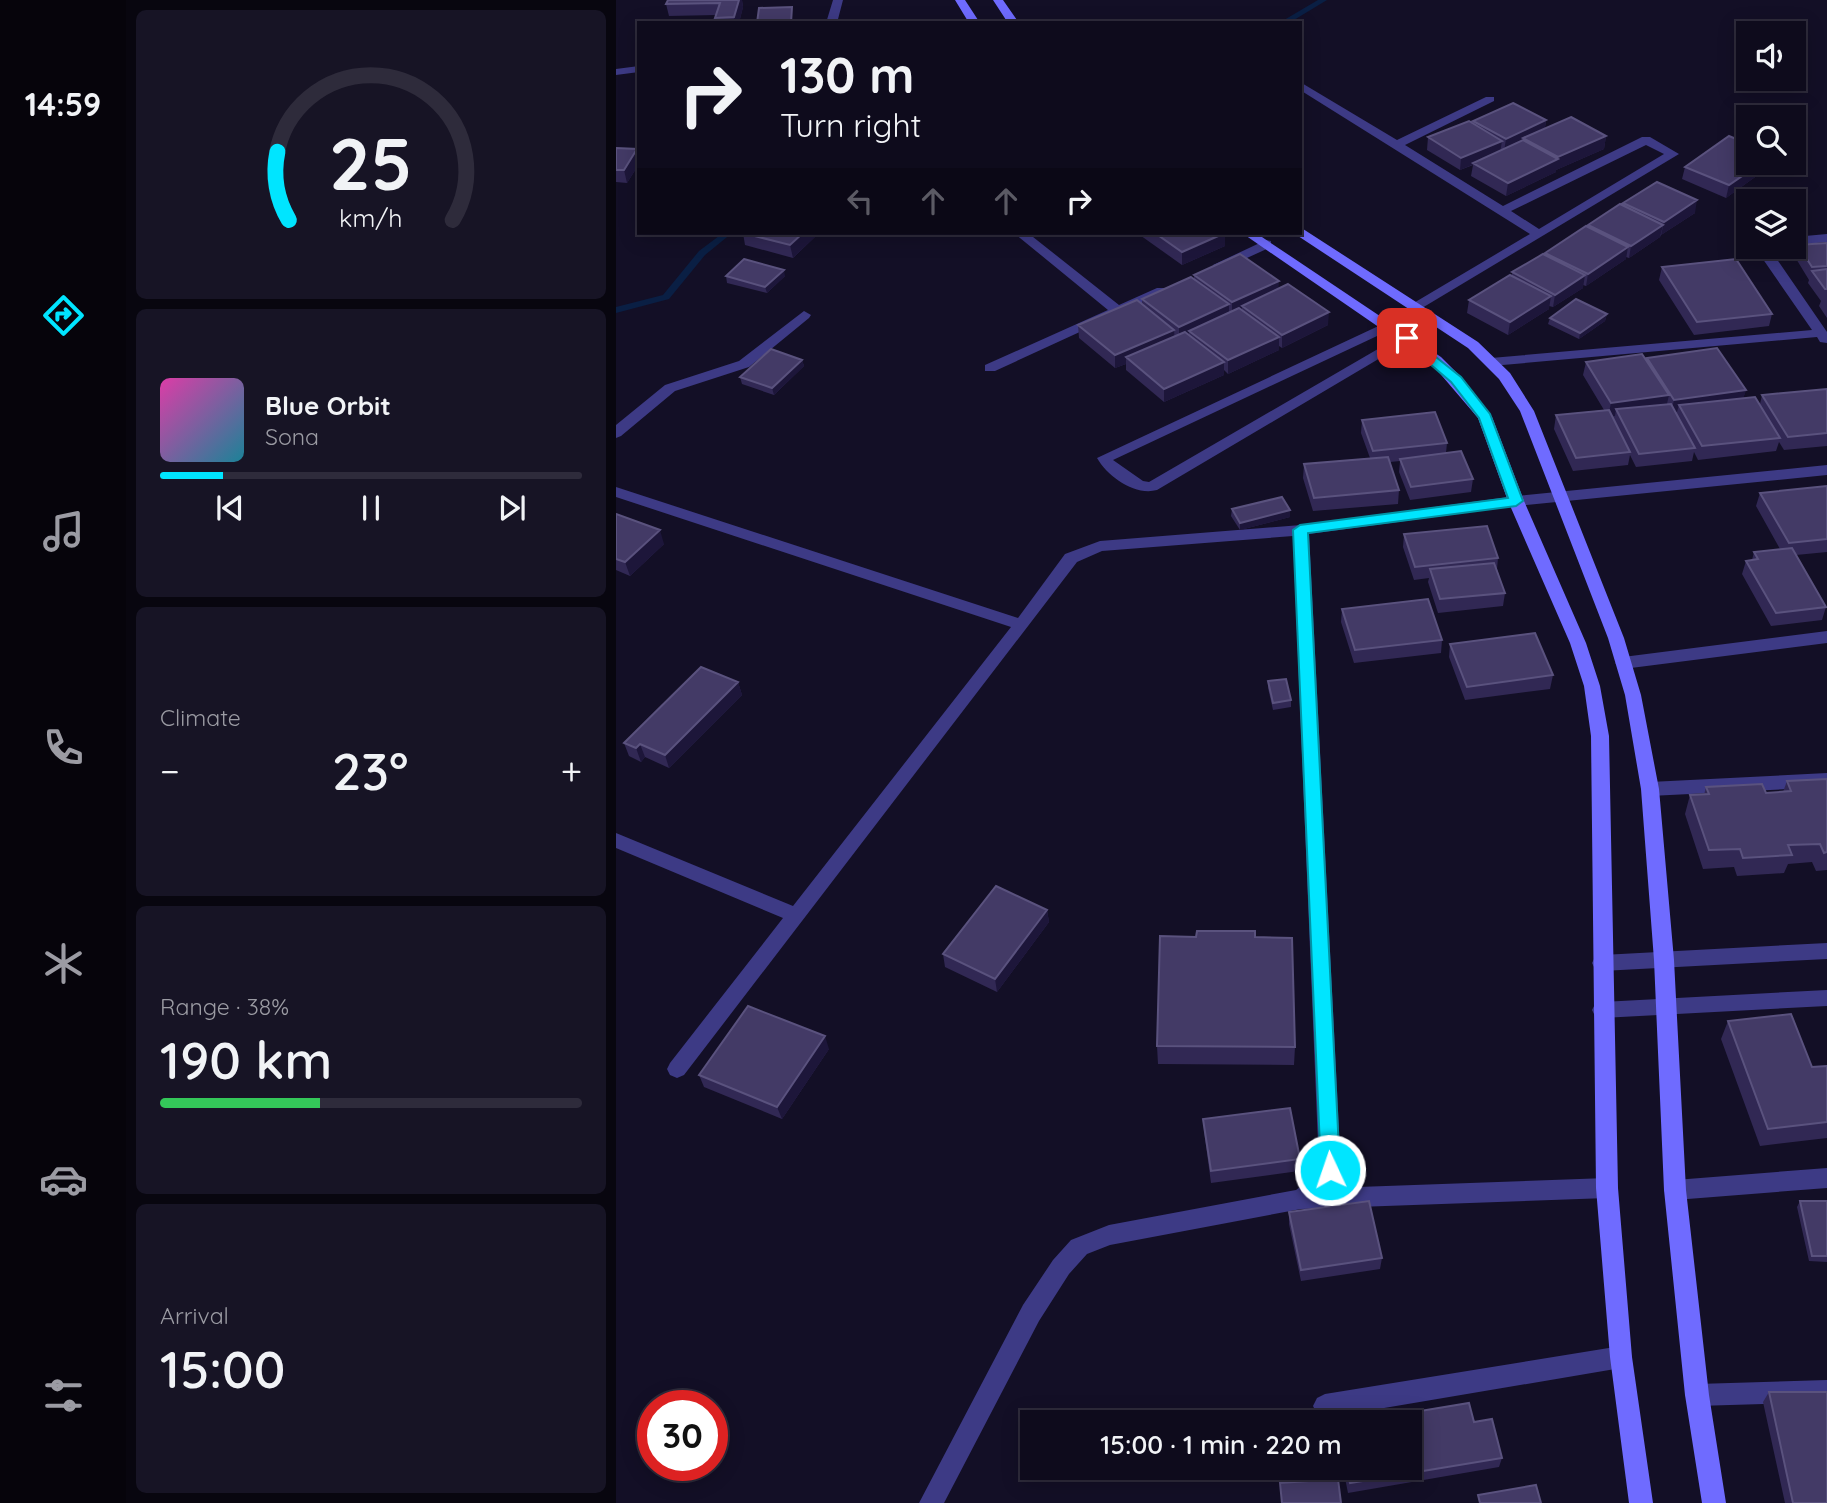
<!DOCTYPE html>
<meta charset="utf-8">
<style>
body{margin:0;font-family:Quicksand,sans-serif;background:#171425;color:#f1f3f6;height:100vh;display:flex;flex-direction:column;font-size:26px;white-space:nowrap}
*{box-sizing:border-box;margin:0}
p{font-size:23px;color:#9b9ba3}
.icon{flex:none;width:38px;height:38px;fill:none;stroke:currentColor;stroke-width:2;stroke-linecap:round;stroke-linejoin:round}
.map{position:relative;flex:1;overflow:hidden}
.panel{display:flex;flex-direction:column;gap:10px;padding:10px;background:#08060f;width:490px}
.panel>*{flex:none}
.top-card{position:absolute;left:21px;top:21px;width:665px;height:214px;border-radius:0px;box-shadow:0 4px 18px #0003,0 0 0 2px #2e2b3b;background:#0e0b1c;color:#f1f3f6;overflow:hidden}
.fabs{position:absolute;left:1120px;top:21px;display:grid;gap:14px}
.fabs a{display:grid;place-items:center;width:70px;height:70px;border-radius:0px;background:#0e0b1c;box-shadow:0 4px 18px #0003,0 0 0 2px #2e2b3b;font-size:35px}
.speed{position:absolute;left:21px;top:1390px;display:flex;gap:14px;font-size:35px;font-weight:700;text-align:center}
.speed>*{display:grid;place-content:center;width:91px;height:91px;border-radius:50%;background:#0e0b1c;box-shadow:0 4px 18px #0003,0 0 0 2px #2e2b3b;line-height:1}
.speed .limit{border:10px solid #d22;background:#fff;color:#111}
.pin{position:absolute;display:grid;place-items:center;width:60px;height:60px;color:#fff;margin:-30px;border-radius:14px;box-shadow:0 4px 10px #0006}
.me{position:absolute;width:77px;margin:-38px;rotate:357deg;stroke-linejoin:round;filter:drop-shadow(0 0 5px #0008)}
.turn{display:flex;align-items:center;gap:24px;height:147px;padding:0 28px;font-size:32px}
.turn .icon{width:91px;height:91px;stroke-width:2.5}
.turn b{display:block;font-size:49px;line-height:60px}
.lanes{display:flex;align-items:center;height:66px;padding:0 28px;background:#0003;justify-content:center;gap:35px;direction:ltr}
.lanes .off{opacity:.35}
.big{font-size:52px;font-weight:600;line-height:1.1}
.panel .tile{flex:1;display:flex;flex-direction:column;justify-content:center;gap:10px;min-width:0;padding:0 24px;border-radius:10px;background:#171425}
.panel .dial{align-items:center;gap:0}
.dial svg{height:182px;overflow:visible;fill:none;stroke:#2e2b3b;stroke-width:7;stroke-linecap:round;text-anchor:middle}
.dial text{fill:#f1f3f6;stroke:none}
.song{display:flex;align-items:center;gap:21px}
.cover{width:84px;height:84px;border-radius:10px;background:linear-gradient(135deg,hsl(320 70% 55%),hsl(190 70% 35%))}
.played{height:7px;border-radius:4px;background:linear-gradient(90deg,#00e5ff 15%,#2e2b3b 15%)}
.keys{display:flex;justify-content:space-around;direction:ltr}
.heat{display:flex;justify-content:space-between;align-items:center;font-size:38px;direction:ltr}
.charge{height:10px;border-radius:5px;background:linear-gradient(90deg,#34c759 38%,#2e2b3b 0)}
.trip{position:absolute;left:404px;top:1410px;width:402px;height:70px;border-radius:0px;background:#0e0b1c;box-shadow:0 4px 18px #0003,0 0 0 2px #2e2b3b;font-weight:600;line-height:70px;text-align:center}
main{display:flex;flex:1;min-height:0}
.menu{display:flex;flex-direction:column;width:126px;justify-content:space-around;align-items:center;background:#06040b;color:#9b9ba3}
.menu .icon{width:49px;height:49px}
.menu .selected{color:#00e5ff}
.menu b{font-size:32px;color:#f1f3f6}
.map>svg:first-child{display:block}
</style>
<main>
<nav class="menu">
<b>14:59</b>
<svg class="icon selected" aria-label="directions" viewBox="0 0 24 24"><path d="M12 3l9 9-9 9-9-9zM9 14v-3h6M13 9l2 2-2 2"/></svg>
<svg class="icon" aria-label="music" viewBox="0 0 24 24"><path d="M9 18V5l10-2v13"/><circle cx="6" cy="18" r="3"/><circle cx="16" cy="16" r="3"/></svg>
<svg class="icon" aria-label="phone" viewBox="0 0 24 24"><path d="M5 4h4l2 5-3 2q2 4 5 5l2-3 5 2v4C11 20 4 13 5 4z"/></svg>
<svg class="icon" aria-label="climate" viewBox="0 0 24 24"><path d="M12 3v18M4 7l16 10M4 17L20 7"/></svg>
<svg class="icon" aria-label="car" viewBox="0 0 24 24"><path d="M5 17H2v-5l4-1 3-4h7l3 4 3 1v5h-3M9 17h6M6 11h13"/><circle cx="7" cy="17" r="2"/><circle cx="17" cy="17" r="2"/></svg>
<svg class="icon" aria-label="filters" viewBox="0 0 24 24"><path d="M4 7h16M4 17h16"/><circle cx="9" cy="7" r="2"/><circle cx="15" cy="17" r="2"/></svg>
</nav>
<section class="panel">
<div class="tile dial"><svg viewBox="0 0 100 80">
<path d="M14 69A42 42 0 1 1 86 69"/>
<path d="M14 69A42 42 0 0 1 9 39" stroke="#00e5ff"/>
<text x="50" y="56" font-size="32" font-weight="700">25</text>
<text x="50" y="72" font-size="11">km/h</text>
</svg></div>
<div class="tile">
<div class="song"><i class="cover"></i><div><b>Blue Orbit</b><p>Sona</p></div></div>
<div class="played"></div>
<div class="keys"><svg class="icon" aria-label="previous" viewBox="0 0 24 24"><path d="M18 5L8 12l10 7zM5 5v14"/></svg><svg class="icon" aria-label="pause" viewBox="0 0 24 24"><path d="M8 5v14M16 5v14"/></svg><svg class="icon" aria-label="next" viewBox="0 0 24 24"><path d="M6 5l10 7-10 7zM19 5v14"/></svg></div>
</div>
<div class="tile"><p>Climate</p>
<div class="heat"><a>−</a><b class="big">23°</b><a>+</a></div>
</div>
<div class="tile"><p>Range · 38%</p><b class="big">190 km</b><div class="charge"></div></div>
<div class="tile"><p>Arrival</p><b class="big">15:00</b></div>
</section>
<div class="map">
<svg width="1211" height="1503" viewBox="0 0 1211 1503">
<rect width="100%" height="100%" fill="#130f26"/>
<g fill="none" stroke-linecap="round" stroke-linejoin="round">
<path fill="#0a1f44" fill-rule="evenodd" d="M702,0H711L673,23H663Z
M107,233H116L89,255L53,299L0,313V307L47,295L83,251Z"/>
<path fill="#3d3a85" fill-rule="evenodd" d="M217,0H227L221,23H210Z
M23,66V72L0,75V69Z
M684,82L781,140L870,97H878V101L789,145L887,206L1026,137H1034L1063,154L801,311L796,310V304L914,234L684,90ZM1030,145L1048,154L923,229L895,211Z
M398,233H412L503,305L541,288H551L553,291L379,371H369V365L492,310Z
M1211,234V242L1178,245V237Z
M650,240L655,241V247L609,268H599L597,265Z
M1143,247H1155L1156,252L1211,332V343L1204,342L1201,337L875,366L868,362L875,358L1196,330L1142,252Z
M188,311L195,315L193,318L133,367L59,391L5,436L0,438V425L49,385L123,361Z
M771,322L776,323V329L497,460L527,481L533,482L786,335H796L798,338L541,490C519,496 492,477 481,458Z
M1211,465V475L900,506L693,534L725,1170L714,1188L991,1178L999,1181L1002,1188L999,1195L991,1198L685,1209L494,1245L471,1254L453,1274L423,1321L328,1503H303L407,1305L437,1260L455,1240L493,1225L680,1190L697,1177L703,1168L677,536L486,551L461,562L68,1075L61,1078L54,1075L51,1069L54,1063L167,918L0,848V833L177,906L395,627L0,497V487L402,618L449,554L484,541L685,525L900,496Z
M1211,631V643L1007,669L999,663L1007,657Z
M1211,773V787L1034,796L1028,794L1025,789L1028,784L1034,782Z
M1211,1168V1188L1059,1200L1051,1197L1048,1190L1051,1183L1059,1180Z
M1005,1346L1013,1349L1016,1357L1013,1365L1005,1368L709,1418L701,1414L697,1406L701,1398L709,1394Z
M1211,1380V1402L1081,1406L1073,1403L1069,1395L1073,1387L1081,1384Z"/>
<path fill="#3d3a85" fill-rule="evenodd" d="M1211,943V959L986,971L979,969L976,963L979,957L986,955Z
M1211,990V1006L986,1018L979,1016L976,1010L979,1004L986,1002Z"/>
<path fill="#6f6bff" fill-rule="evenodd" d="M339,0H349L364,23H353Z
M377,0H387L403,23H392Z
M684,227L862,342L894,373L918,411L1008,638L1025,695L1043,789L1058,960L1070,1190L1093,1395L1110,1503H1086L1069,1395L1048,1190L1038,960L1025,789L1009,695L992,638L904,411L883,379L852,348L679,234L684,233Z
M626,233H640L825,357L845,377L876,417L908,501L970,643L984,686L993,736L1002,1188L1016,1357L1037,1503H1013L994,1357L980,1188L975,736L968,686L954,643L892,501L862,418L815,363Z"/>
</g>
<path fill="#312854" d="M52,0H126L127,7L123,23H100L99,18L100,15L53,16L50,4Z
M930,120L929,128L990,136L988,149L940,170V172L890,196L855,176L857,165L844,170L811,150L812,137L857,123V121Z
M0,148L21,149L23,157V164L11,183L0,182Z
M1132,163H1154L1153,167L1110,198L1066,179L1069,167Z
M1007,203L1079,213L1045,235L1044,237L1013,258L1010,257V259L970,286L967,285V288L937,307L933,306V309L892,335L851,313L853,300L896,276V272L928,255L929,253L972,227V225L1007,206Z
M127,233H203L177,258L129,245Z
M521,233H608L609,246L566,265Z
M1211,243V318L1203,306L1205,301L1192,283L1193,280L1179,257L1182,245Z
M1046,267L1156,314L1153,326L1078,335L1043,280Z
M578,275L663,289L712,325L666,348L663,346V350L612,374L608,370V375L548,402L510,370V364L499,368L463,338L462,325L526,304V299L578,279Z
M110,276H169L151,293L111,283Z
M991,314L989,321L963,339L932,324L934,318Z
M1031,358L1130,390L1127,398L1144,404L1146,395L1211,389V446L1168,450L1163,442L1160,451L1082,460L1078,452L1076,461L1020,467L1014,455L1012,465L957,471L938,429L940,415L988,410L967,375L970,362L1031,361Z
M186,360L188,366L158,395L126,384L124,377Z
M746,420L831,443L830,453L857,479L855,492L794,500L783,472L784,461L774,462L783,490L782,504L697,511L687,478L688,464L754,458L745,433Z
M1211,486V552L1180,555L1210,607L1206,620L1155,626L1126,574L1130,561L1136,560L1138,552L1164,549L1140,506L1144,493Z
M616,509L674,510V517L624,530L615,516Z
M0,514L48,544L14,576L0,570Z
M788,534L882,558L881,569L889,593L887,606L822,613L812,582L813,578L798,580L787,547Z
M726,609L826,640L825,653L738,663L725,622Z
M834,644L937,675L934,689L849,700L833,657Z
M652,681L675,700V707L657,710L652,688Z
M122,682L126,695L53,768L29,757L25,762L13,756L8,743Z
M1211,779V870L1200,871L1196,862L1172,864L1168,873L1121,876L1118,867L1087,869L1069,814L1074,795H1088L1090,787L1150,793L1167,792L1171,781Z
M431,910L433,922L381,992L329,967L327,954Z
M639,937L679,1047L678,1065L542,1064L541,1046Z
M1112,1021L1196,1067L1211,1066V1138L1144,1146L1105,1039Z
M213,1049L166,1119L88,1087L83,1075Z
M587,1119L684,1159L683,1171L595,1183L588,1131Z
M1184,1201H1211V1262L1193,1261L1181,1207Z
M673,1212L766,1258L764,1269L685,1281L673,1224Z
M1153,1392L1211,1503H1169L1147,1402Z
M792,1413L858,1422L886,1458L883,1467L732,1493L727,1468H794V1423H790Z"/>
<path fill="#1d163a" d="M123,0H126L127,7L123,23H119L118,17Z
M930,120L928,133L907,138V143L888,151L890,139Z
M990,136L988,149L940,170V172L890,196L892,183L941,160L942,157Z
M886,141L884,153L844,170L845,158Z
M21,149L23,157V164L11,183L8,170Z
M1145,163H1154L1153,167L1110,198L1113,185Z
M1081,200L1079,213L1045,235L1048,222Z
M1047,225L1044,237L1013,258L1015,246Z
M187,233H203L177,258L174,245Z
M609,233V246L566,265V252Z
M1012,247L1010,259L970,286L972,274Z
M168,270L169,276L151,293L149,287Z
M969,275L967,288L937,307L939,295Z
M663,281L662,294L626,306V311L616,315V302Z
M935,296L933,309L892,335L894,322Z
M613,304V317L573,331V336L563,340V327Z
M713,312L712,325L666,348V335Z
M991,314L989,321L963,339L964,333Z
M558,330L559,343L510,357V364L499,368V355Z
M663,337V350L612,374V360Z
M186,360L188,366L158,395L156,388Z
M608,362V375L548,402V389Z
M1130,390L1126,403L1063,405L1061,412L1055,413L1058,400Z
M1053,395L1050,408L1000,409L999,416L992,417L995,403Z
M674,510V517L624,530V523Z
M44,530L48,544L14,576L9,562Z
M122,682L126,695L53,768L49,755Z
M24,744L29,757L25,762L20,748Z
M431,910L433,922L381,992L379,979Z
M209,1036L213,1049L166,1119L161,1107Z"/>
<path fill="#433a66" stroke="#5a527e" stroke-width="2" d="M52,0H123L118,17L99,18L104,3L50,4Z
M176,7L175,23H141L143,8Z
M897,103L930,120L890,139L857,121Z
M955,117L990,136L942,157L907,138Z
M853,121L886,141L845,158L812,137Z
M1113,136L1132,144V163H1145L1113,185L1069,167Z
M907,140L942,159L892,183L857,163Z
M0,148L21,149L8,170H0Z
M1041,182L1081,200L1048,222L1007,203Z
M1004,204L1047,225L1015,246L972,225Z
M970,226L1012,247L972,274L929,253Z
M127,233H187L174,245Z
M539,233H609L566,252Z
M1211,243V266L1196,267L1182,245Z
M624,254L663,281L616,302L578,275Z
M927,254L969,275L939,295L896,272Z
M128,259L168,270L149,287L110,276Z
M1120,259L1156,314L1081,322L1046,267Z
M1211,269V289H1209L1196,271Z
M894,275L935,296L894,322L853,300Z
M575,277L613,304L563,327L526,299Z
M672,284L713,312L666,335L626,306Z
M960,299L991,314L964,333L934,318Z
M521,300L558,330L499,355L462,325Z
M623,308L663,337L612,360L573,331Z
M569,332L608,362L548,389L510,357Z
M1101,348L1130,390L1058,400L1031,358Z
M155,349L186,360L156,388L124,377Z
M1026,354L1053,395L995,403L970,362Z
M1211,389V433L1172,437L1146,395Z
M1139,397L1164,438L1086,446L1063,405Z
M1055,404L1079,448L1023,454L1000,409Z
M993,410L1014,452L960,458L940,415Z
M819,412L831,443L757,451L746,420Z
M845,451L857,479L795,487L784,459Z
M772,457L783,490L698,498L688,464Z
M1211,486V539L1173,543L1144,493Z
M666,497L674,510L624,523L616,509Z
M0,514L44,530L9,562L0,559Z
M871,526L882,558L799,567L788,534Z
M1176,548L1210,607L1160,613L1130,561L1142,559L1138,552Z
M878,563L889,593L824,599L814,569Z
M812,599L826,640L739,650L726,609Z
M919,633L937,675L851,687L834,644Z
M85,667L122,682L49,755L24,744L20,748L8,743Z
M670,679L675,700L657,703L652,681Z
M1211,779V852L1208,853L1204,844L1172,845L1176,855L1127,858L1124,849L1093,850L1074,795L1093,794L1090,787L1146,784L1150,793L1175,791L1171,781Z
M380,886L431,910L379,979L327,954Z
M581,931H639V937L676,938L679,1047L541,1046L544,936L580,937Z
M132,1006L209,1036L161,1107L83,1075Z
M1175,1014L1196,1067L1211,1066V1122L1152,1129L1112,1021Z
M674,1108L684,1159L595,1171L587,1119Z
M753,1201L766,1258L685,1270L673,1212Z
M1184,1201H1211V1256H1196Z
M1153,1392H1211V1503H1177Z
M853,1403L858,1422L876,1419L886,1458L734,1483L731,1468H794V1428L796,1427L792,1413Z
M772,1416L774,1423L736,1422Z
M722,1479L725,1503H666L664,1483Z
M920,1485L925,1503H864L862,1495Z"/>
<path fill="#00e5ff" stroke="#0095a6" stroke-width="2" d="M791,334L845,377L874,414L907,501L900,506L692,533L724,1170L721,1177L714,1179L708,1177L705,1170L677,530L684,525L892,498L863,418L835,382L787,341L785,338Z"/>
</svg>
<div class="fabs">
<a><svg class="icon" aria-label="sound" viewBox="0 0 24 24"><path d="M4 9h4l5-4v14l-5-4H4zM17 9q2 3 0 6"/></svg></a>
<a><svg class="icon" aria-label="search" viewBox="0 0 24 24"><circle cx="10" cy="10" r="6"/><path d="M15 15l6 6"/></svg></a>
<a><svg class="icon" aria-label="layers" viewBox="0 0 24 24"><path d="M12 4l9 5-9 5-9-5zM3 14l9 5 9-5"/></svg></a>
</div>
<div class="speed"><div class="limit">30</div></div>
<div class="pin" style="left:791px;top:338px;background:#d93025"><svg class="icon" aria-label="arrive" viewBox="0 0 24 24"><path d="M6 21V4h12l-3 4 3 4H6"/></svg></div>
<svg class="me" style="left:714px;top:1170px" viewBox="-20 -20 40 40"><circle r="17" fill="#00e5ff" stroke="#fff" stroke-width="3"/><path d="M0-11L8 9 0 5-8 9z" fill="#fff"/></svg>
<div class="trip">15:00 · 1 min · 220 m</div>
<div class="top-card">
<div class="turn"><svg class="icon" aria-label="right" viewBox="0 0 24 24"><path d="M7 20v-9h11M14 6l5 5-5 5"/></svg><div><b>130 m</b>Turn right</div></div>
<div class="lanes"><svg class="icon off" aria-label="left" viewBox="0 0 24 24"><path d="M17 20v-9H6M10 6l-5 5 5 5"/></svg><svg class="icon off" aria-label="ahead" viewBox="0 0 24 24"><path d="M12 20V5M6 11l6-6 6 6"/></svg><svg class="icon off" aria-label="ahead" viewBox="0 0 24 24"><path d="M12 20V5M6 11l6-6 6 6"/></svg><svg class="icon" aria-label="right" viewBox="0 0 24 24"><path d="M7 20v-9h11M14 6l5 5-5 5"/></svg></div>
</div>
</div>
</main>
